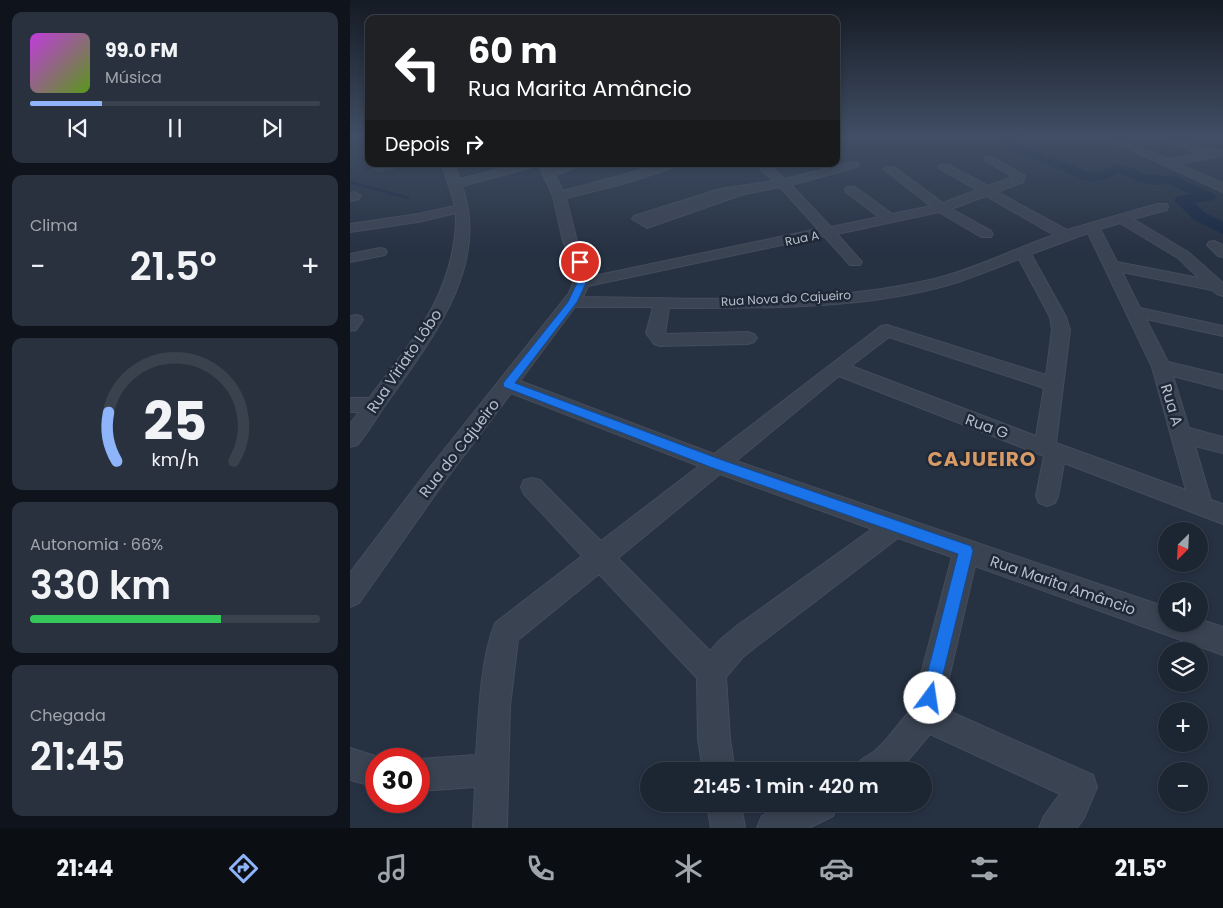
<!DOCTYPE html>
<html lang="pt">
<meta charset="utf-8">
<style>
body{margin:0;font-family:Poppins,sans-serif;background:#29313e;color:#f1f3f6;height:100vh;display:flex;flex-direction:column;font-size:19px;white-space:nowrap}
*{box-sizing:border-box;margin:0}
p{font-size:16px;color:#a0a5ac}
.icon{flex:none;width:28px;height:28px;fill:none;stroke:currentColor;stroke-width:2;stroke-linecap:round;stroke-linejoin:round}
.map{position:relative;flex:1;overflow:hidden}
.drawer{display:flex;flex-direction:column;gap:12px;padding:12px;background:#0f141c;width:350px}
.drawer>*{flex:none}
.hud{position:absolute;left:15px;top:15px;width:475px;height:152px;border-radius:10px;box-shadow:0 2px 8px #0003,0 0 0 1px #3a424d;background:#202124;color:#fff;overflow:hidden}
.needle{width:32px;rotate:204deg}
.buttons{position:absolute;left:808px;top:522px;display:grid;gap:10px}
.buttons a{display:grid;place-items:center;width:50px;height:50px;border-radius:50%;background:#1c2532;box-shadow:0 2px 8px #0003,0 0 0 1px #3a424d;font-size:25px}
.speed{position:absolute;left:15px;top:748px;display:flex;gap:10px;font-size:25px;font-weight:700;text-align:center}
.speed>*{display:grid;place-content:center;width:65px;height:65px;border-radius:50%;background:#1c2532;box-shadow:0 2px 8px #0003,0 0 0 1px #3a424d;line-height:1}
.speed .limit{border:8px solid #d22;background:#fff;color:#111}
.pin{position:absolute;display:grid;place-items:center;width:42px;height:42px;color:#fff;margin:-21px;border:2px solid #fff;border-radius:50%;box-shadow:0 1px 5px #0007}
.me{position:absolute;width:55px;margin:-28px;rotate:14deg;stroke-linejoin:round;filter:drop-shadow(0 0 4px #0008)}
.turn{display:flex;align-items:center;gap:18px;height:105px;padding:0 20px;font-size:22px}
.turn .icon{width:65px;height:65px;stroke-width:2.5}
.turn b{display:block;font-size:35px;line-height:42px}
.then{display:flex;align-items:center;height:48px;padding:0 20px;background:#0003;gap:10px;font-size:19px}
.big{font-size:38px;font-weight:600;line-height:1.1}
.drawer .tile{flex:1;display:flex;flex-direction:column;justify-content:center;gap:8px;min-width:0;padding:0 18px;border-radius:10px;background:#29313e}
.drawer .dial{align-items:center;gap:0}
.dial svg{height:130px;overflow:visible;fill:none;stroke:#3a424d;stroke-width:7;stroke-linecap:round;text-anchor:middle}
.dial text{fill:#f1f3f6;stroke:none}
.song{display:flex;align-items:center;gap:15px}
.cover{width:60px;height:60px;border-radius:8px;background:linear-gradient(135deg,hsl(290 70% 55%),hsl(90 70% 35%))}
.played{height:5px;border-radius:2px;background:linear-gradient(90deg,#8eb4fa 25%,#3a424d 25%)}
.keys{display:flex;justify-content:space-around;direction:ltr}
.heat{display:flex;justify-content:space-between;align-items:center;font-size:28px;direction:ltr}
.charge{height:8px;border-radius:4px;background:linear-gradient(90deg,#34c759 66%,#3a424d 0)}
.trip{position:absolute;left:290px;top:762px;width:292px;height:50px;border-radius:25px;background:#1c2532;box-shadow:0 2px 8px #0003,0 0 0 1px #3a424d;font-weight:600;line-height:50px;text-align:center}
.tabs{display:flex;height:80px;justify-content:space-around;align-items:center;background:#0b0f14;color:#a0a5ac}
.tabs .icon{width:35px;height:35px}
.tabs .on{color:#8eb4fa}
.tabs b{font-size:22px;color:#f1f3f6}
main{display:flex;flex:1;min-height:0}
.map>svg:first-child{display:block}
</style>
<main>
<section class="drawer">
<div class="tile">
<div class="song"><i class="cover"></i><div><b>99.0 FM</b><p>Música</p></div></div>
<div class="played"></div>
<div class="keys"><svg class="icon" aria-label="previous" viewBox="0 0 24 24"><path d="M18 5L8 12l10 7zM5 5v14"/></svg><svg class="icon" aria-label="pause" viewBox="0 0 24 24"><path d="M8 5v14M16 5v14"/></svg><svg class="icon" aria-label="next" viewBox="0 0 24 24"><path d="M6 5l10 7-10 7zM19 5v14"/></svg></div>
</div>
<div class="tile"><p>Clima</p>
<div class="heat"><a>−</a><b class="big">21.5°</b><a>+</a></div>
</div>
<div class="tile dial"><svg viewBox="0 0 100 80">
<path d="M14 69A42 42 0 1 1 86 69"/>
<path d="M14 69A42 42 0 0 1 9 39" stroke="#8eb4fa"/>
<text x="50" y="56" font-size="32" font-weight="700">25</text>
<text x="50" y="72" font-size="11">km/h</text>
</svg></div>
<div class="tile"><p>Autonomia · 66%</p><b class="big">330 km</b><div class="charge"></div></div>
<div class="tile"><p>Chegada</p><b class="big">21:45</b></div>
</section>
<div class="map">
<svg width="873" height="828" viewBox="0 0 873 828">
<rect width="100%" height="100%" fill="#263142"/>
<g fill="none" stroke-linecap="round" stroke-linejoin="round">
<path stroke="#182841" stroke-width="2.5" d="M0,143L7,137
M0,182L58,198"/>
<path fill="#182841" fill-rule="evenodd" d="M655,137H668L665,143L741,173L753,171L766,164L786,169L794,174L827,177L864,194L866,197L864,200L844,203L855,213L873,222V234L843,219L824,200L827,197L841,194L820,184L807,185L790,182L768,173C759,179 745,183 735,180L652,147L651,144Z"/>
<g stroke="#444c5b" stroke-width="2">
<path id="minor" d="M753,137H766L817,159L848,154L812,139L811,137C834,137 851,153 873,150V156L828,164L873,183V192Z
M640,156L675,176L673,182L647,192L717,230L807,204H817L818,207L817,210L783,219L838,252L873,283V296L867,294L862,290L772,272L790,308L873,326V336L796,319L818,362L873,375V389L823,376L839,428L873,437V453L845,446L861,500L873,504V524L714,463L708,496L705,503L697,506L689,503L686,496L694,456L489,376L386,461L816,607V624H849V619L873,627V655L625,566L592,708L743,775L747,787L734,818L727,828H689L694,816L710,794L580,734L549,771H506L511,760L525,751L536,740L562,708L602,557L548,538L408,645L392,658L376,677L380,739L385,771H353L348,739L347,678L249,574L168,640L160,706L157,828H123L125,787L69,791V759L126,755C129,714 130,661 145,623L232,556L174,494L171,487L174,480L182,478L190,480L251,541L349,466L161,393L94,482L9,603L0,607V573L78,470L219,293L223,283L224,267L213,241L203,196L188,164L187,166L112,186C141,265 81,340 38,401C32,409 13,440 7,445C5,446 2,446 0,447V424L9,412H0V398H19C63,341 107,290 106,213L68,222L0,232V224L68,214L105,206L92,164H104L110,179L170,164H200L202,168L214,164H231L229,166L205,175L213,191L313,164H330L328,166L273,184L216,198L227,241L238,267L239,277L468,229L430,187L394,194L297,228L282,219L284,216L370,189L424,181L405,164H418L435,179L503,162L507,163L509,165L507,167L441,185L481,227L529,217L497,193L495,190L497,187H505L542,214L581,206L536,171L534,169L536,167H544L593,203L627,190L590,169L588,167L590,165H598L638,186L663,177L636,161L634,159L636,157ZM636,196L704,235C664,249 625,269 584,279C470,306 348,298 233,297L238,286L474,236L500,265H510L512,262L487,234L589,212L631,237H641L643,234L641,231L601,209ZM770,223L828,258L849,278L767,262L750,229ZM738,233L802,367L836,490L706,443L720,330L716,317L681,254ZM669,259L700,317L702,330L696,375L537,325L531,326L364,454L170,381L225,307H303L296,333L304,344L310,346L398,344L404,342L407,338L404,334L398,332L315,334L319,308C412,308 515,310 605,283C627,276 648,267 669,259ZM539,337L694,388L686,436L501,366ZM370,474L522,529L388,625L372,638L360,651L268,558Z
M32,164H54L52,166L28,171L22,168L24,166Z
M5,192L11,196L9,199L0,201V193Z
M864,241L873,245V257L868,256L857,245L859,242Z
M30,248L35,249L37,252L35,255L0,262V254Z
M5,315L11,316L13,320L6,330L0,331V316Z
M0,748L35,759H26V787L0,780Z
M357,804H391L395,828H361Z
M436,804H488L483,816L459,828H407L412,816Z"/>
</g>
<use href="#minor" fill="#3a4352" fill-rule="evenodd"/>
</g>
<linearGradient id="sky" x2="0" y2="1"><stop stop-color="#151b24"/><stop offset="0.54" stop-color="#414e65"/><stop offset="1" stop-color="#414e65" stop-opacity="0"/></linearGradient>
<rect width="873" height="253" fill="url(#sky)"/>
<path fill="#1a73e8" stroke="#114b97" d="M230,260L234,262L236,283L227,302L165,383L372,460L621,546L623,551L586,703L580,706L574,703L571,698L608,554L363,468L154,387L153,384L154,382L218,302L227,283L225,262Z"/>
<g text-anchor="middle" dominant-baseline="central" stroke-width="5" stroke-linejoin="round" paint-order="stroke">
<g font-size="12" fill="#b7bfcc" stroke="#1f2837">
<text transform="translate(452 238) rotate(-12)">Rua A</text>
<text transform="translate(436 298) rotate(-3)">Rua Nova do Cajueiro</text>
</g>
<g font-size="15" fill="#b7bfcc" stroke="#1f2837">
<text transform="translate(54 361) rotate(-56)">Rua Viriato Lôbo</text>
<text transform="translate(822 405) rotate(73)">Rua A</text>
<text transform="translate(637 426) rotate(20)">Rua G</text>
<text transform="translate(109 448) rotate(-52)">Rua do Cajueiro</text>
<text transform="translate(713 585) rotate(19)">Rua Marita Amâncio</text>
</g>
<g font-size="20" font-weight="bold" letter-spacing="1" fill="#d89b66" stroke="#1f2837">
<text x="632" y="459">CAJUEIRO</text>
</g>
</g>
</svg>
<div class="buttons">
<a><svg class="needle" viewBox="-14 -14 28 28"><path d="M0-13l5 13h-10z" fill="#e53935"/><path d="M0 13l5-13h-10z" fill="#a0a5ac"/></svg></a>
<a><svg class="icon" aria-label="sound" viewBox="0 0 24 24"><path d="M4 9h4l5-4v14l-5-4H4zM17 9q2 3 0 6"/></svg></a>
<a><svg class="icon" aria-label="layers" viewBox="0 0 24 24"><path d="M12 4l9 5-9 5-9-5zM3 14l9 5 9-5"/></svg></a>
<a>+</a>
<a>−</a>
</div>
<div class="speed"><div class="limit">30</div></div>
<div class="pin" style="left:230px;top:262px;background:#d93025"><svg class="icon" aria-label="arrive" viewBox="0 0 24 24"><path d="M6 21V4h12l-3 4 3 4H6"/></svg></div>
<svg class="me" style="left:580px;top:698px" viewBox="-20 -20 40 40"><circle r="19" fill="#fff"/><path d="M0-13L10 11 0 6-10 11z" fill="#1a73e8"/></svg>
<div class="trip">21:45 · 1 min · 420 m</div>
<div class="hud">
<div class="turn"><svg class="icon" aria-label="left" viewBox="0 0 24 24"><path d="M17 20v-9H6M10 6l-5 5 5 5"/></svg><div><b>60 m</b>Rua Marita Amâncio</div></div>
<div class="then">Depois<svg class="icon" aria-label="right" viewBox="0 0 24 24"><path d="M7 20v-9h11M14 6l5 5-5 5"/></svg></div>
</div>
</div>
</main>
<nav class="tabs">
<b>21:44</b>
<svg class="icon on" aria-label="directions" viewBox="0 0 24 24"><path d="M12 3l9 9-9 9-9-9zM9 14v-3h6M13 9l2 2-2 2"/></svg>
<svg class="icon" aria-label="music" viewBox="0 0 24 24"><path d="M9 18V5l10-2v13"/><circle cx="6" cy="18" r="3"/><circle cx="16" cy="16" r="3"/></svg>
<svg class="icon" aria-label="phone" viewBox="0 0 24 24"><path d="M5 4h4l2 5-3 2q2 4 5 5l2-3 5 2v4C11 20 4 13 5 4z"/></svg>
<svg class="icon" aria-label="climate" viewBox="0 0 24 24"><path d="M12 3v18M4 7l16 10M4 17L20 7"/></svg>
<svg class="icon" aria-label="car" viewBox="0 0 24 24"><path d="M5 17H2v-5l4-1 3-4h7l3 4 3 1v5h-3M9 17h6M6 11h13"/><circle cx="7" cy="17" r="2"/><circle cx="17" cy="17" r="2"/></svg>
<svg class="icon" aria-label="filters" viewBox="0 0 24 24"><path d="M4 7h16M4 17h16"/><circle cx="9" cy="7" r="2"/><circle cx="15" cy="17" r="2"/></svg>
<b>21.5°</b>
</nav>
